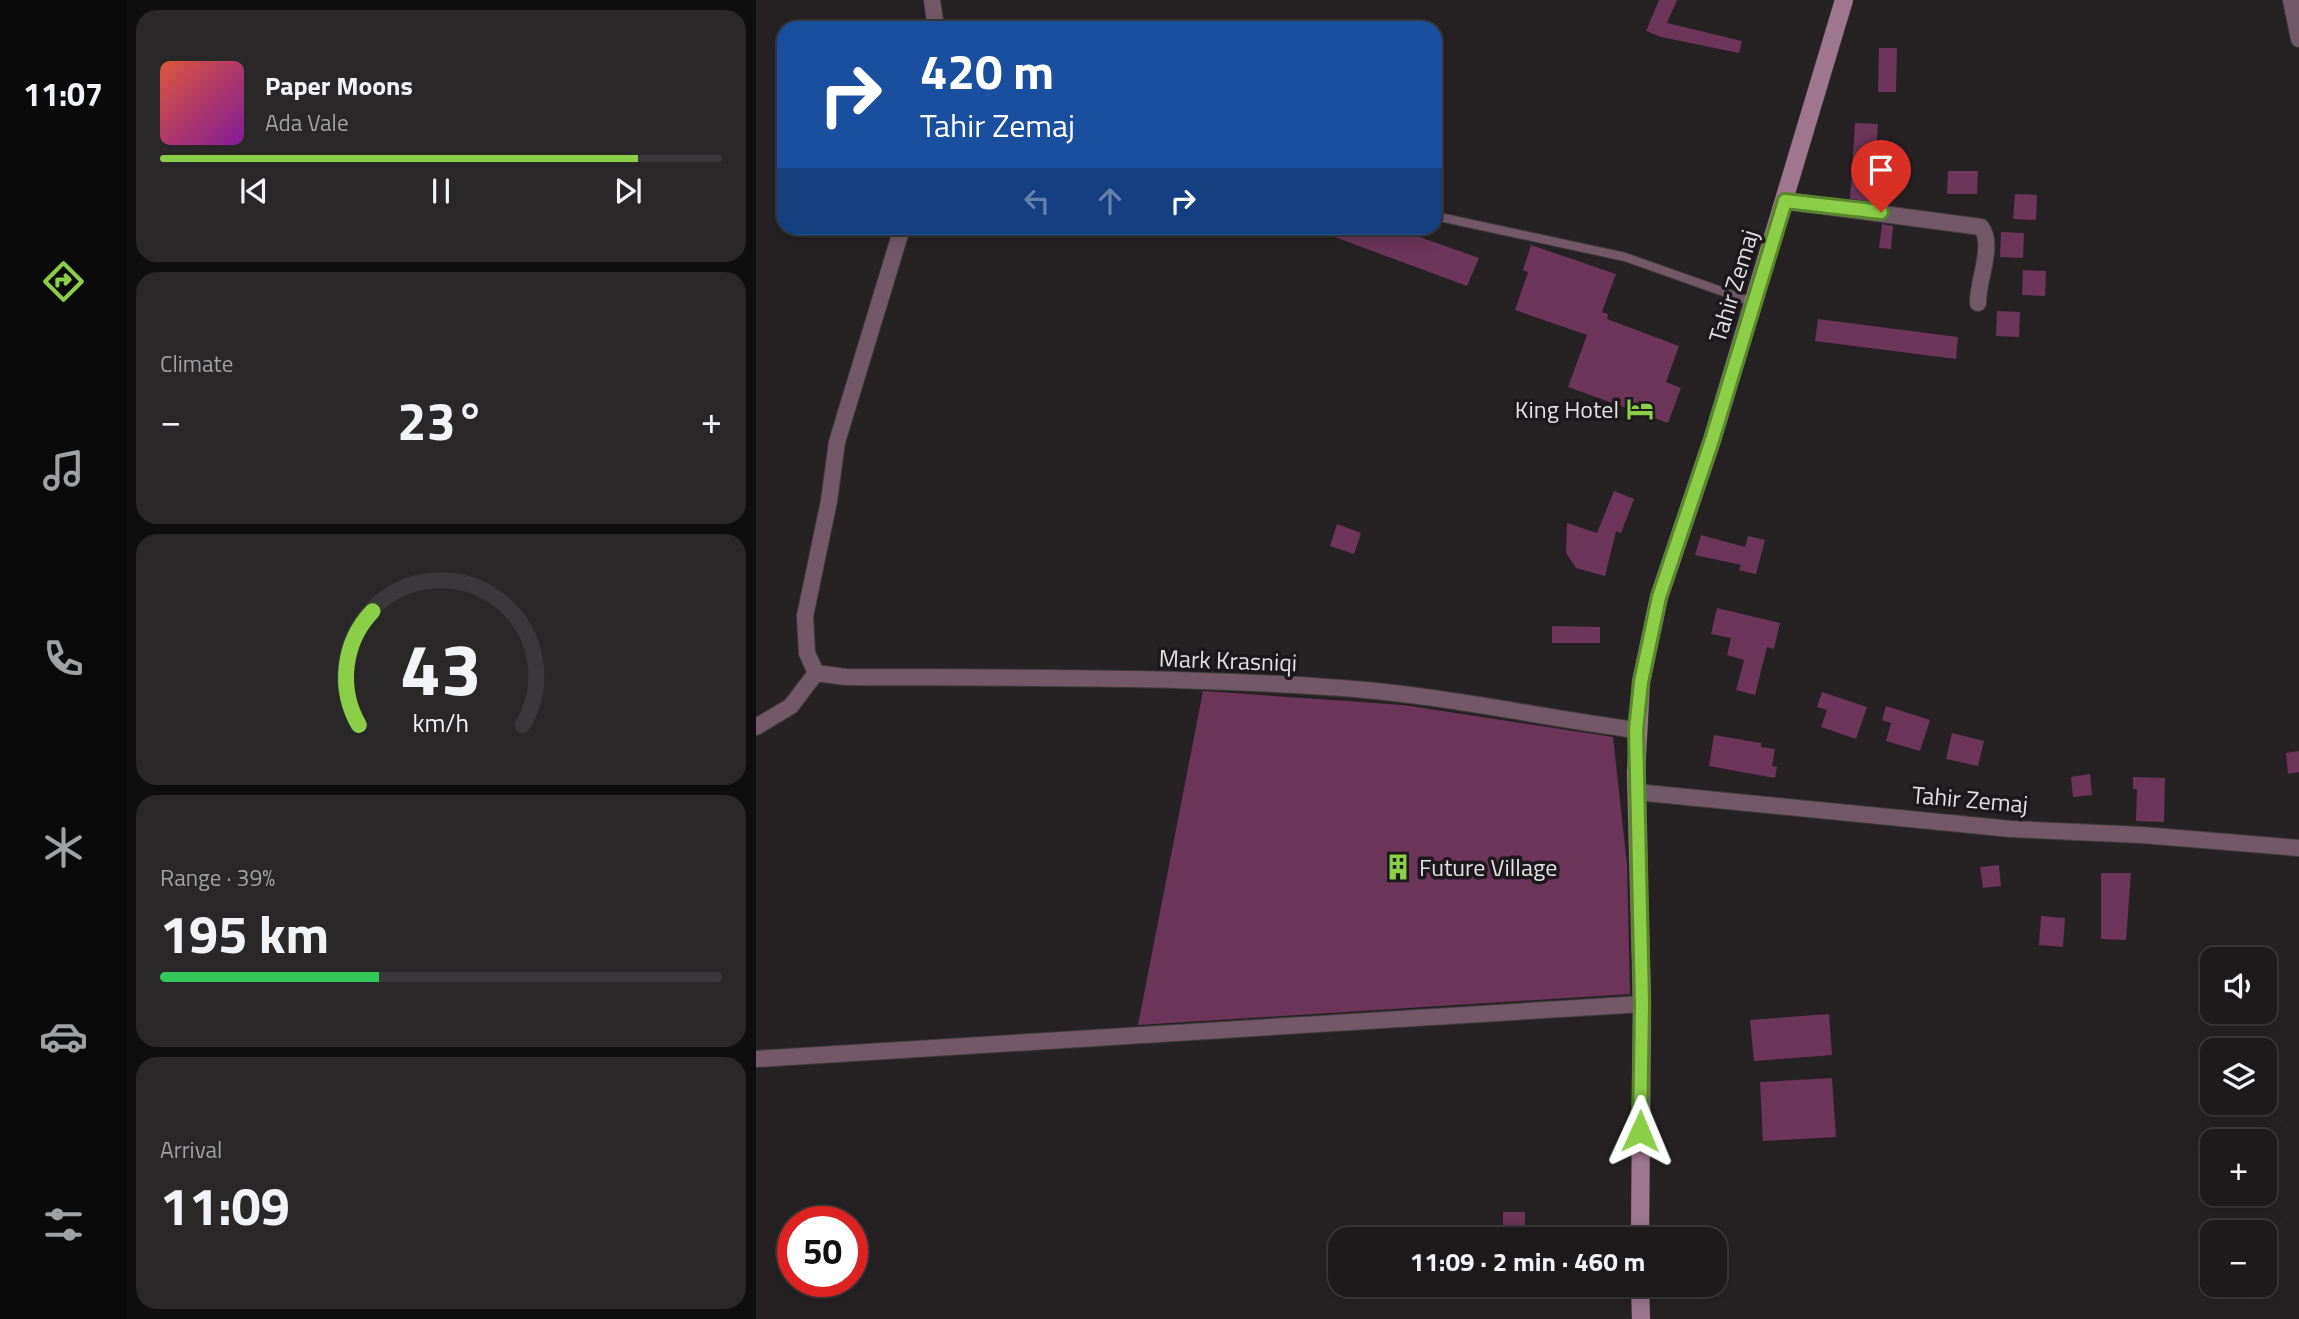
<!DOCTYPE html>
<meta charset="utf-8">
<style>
body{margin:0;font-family:"Titillium Web",sans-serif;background:#292728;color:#f1f3f6;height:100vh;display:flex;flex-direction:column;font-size:26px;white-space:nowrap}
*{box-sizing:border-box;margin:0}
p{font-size:23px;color:#a0a1a3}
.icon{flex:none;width:38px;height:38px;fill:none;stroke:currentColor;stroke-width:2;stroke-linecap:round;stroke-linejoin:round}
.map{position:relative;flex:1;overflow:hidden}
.side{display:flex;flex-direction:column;gap:10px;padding:10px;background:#0f0e0f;width:630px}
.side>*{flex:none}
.hud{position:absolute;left:21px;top:21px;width:665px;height:214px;border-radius:21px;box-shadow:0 4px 18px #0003,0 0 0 2px #3a383a;background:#1a4fa0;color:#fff;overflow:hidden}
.fabs{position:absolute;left:1444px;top:947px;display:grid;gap:14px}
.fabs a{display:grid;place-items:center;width:77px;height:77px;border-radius:14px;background:#1c1a1b;box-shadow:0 4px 18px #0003,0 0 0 2px #3a383a;font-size:35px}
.speed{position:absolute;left:21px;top:1206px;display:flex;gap:14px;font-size:35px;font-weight:700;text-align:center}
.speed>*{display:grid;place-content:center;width:91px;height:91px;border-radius:50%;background:#1c1a1b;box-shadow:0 4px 18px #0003,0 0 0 2px #3a383a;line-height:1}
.speed .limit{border:10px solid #d22;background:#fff;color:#111}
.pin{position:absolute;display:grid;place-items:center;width:60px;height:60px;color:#fff;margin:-72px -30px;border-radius:50% 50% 50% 0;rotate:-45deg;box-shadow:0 0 7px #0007}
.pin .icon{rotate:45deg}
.me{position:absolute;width:77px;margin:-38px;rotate:1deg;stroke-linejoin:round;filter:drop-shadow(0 0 5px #0008)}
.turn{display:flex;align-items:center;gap:24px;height:147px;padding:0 28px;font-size:32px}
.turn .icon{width:91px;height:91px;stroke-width:2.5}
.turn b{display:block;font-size:49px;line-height:60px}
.lanes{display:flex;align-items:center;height:66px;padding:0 28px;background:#0003;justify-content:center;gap:35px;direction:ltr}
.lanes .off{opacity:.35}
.big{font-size:52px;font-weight:700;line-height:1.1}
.side .card{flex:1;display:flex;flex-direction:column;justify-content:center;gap:10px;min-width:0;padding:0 24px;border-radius:21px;background:#292728}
.side .dial{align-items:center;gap:0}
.dial svg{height:182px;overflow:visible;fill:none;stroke:#3a383a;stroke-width:7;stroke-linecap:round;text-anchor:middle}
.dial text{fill:#f1f3f6;stroke:none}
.song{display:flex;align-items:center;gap:21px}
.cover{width:84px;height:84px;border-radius:10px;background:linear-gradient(135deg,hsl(10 70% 55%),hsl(290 70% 35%))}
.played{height:7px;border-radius:4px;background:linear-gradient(90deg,#8bce47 85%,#3a383a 85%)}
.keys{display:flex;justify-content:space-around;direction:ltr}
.heat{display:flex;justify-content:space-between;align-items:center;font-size:38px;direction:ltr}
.charge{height:10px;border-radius:5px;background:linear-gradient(90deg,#34c759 39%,#3a383a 0)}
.trip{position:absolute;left:572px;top:1227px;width:399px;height:70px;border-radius:21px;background:#1c1a1b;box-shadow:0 4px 18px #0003,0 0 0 2px #3a383a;font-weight:700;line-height:70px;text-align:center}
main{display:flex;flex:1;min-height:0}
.dock{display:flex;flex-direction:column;width:126px;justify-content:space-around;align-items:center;background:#0b0a0b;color:#a0a1a3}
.dock .icon{width:49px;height:49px}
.dock .selected{color:#8bce47}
.dock b{font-size:32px;color:#f1f3f6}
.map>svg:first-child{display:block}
</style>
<main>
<nav class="dock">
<b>11:07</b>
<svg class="icon selected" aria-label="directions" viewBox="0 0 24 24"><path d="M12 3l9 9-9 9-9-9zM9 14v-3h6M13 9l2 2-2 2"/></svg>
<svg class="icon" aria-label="music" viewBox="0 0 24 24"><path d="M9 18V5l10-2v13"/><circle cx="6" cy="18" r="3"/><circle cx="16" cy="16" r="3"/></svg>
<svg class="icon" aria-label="phone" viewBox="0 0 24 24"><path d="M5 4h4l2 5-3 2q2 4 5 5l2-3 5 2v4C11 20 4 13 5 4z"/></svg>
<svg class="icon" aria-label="climate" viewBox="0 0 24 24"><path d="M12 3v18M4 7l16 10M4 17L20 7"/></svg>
<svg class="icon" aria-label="car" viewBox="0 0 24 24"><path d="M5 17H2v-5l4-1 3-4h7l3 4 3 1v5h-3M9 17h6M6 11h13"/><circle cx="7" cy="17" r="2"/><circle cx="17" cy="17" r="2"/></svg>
<svg class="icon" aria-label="filters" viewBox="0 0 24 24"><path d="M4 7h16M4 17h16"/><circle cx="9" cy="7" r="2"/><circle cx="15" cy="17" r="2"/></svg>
</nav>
<section class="side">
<div class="card">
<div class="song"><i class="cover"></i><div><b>Paper Moons</b><p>Ada Vale</p></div></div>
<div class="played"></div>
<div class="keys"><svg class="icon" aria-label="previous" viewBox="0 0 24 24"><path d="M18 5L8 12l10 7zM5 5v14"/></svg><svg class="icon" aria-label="pause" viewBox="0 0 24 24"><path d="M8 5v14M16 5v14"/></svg><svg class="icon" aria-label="next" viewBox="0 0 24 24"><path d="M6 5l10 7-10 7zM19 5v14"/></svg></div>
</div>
<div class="card"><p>Climate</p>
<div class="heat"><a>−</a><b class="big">23°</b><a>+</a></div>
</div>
<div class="card dial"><svg viewBox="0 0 100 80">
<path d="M14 69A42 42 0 1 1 86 69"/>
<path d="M14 69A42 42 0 0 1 20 19" stroke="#8bce47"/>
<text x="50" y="56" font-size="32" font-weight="700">43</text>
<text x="50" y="72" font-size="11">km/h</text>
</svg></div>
<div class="card"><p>Range · 39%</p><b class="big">195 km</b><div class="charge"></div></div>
<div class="card"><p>Arrival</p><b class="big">11:09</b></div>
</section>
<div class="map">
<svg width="1543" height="1319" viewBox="0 0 1543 1319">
<rect width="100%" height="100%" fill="#262224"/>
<path fill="#6c3559" d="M903,0H921L911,23L986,41L983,53L905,37L890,31Z
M1123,48H1141L1140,92H1122Z
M1099,123L1122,124L1118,186L1128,188L1126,203L1094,199Z
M1192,171H1222L1221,194H1191Z
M1259,194L1281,195L1280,220L1257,219Z
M1126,224L1137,226L1135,249L1123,248Z
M638,228L723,258L711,286L557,229Z
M1245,232L1268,233L1267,258L1244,257Z
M775,245L860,274L846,312L852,314L851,319L923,346L910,382L925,388L912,423L812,387L831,335L759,310L772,272L767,270Z
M1267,270L1290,271L1289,296L1266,295Z
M1241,311L1264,312L1263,337L1240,336Z
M1062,319L1202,337L1200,359L1059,341Z
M858,491L878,499L865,533L860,531L849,576L820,568L810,553L811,523L841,533Z
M581,524L605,533L598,554L574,546Z
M945,535L989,547L992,536L1009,540L1000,574L983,570L985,565L939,555Z
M961,608L1024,623L1018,649L1011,647L999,695L980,690L988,660L971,655L975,638L955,634Z
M796,626L844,627V643H796Z
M447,691L647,705L857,737L871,864L874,994L382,1025Z
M1066,692L1111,707L1100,739L1065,727L1071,710L1061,707Z
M1130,706L1174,720L1164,751L1130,741L1135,723L1126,720Z
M1196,733L1228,741L1222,766L1190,759Z
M958,735L1005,743V747L1019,749L1016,766L1021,767L1019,778L953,766Z
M1543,751V772L1532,774L1530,753Z
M1334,774L1336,795L1317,797L1315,777Z
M1377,777L1409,778L1408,822L1380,821L1381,789H1377Z
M1243,865L1245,886L1227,888L1224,867Z
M1345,873H1375L1370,940L1345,939Z
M1285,916L1309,918L1307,947L1283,945Z
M1073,1014L1076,1055L998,1061L994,1020Z
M1076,1078L1080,1137L1007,1141L1004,1082Z
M747,1212H769V1225H747Z"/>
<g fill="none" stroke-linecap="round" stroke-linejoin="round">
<g stroke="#403c3e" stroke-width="10">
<path id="lane" d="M679,216L869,257L996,302"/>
</g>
<g stroke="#403c3e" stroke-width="18">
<path id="street" d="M176,0L180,28
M1535,0L1543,39
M1029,201L1225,227C1239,245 1221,282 1222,303
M146,228L81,442L73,501L49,616L51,653L60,673L90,677C250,678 411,676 571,687C675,693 777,716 880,730
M0,727L35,706L60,673
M880,792L1255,829L1386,835L1543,848
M0,1059L886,1004"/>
</g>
<g stroke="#403c3e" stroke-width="19">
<path id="secondary" d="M884,1239L886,1004L880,773L885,682L903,597L956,440L1088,0
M884,1284L885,1319"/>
</g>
<use href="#lane" stroke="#735968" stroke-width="8"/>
<use href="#street" stroke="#735968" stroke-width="16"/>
<use href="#secondary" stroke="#a0768f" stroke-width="18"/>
</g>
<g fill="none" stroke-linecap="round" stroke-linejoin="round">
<g stroke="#5a862e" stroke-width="18">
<path id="route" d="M884,1131L886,1004L880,730L885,682L903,597L956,440L1029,201L1125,212"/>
</g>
<use href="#route" stroke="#8bce47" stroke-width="12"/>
</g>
<defs>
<g id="hotel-bare" transform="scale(2.1)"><path d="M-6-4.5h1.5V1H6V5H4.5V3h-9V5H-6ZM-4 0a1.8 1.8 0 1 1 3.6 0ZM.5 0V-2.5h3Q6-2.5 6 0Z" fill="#8bce47" stroke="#1c181b" stroke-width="2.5" paint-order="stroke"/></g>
<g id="building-bare" transform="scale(2.1)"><path d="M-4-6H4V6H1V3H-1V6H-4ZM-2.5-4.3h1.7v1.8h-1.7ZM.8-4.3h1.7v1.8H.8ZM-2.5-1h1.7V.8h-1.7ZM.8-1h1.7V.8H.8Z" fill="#8bce47" stroke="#1c181b" stroke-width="2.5" paint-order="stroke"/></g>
</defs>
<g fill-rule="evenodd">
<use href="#hotel-bare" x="884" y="409"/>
<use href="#building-bare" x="642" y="867"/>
</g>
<g text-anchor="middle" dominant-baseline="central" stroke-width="7" stroke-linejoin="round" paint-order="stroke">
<g font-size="24" fill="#e1dfe0" stroke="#1c181b">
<text transform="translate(977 286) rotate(-73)">Tahir Zemaj</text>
<text transform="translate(472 660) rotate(2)">Mark Krasniqi</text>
<text transform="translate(1214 799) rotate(5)">Tahir Zemaj</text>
</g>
<g font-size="24" fill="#e1dfe0" stroke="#1c181b" text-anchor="end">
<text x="863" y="409">King Hotel</text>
<text x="663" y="867" text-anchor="start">Future Village</text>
</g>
</g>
</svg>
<div class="fabs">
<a><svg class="icon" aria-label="sound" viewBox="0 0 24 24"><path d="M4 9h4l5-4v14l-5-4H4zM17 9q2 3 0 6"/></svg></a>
<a><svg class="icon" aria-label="layers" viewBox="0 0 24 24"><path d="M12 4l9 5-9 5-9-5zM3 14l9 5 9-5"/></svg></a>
<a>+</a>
<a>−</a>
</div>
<div class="speed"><div class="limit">50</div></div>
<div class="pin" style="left:1125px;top:212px;background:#d93025"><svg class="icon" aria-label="arrive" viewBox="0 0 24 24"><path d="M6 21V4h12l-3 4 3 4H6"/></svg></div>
<svg class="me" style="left:884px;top:1131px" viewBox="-20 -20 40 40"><path d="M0-17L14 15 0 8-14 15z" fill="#8bce47" stroke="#fff" stroke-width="4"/></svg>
<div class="trip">11:09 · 2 min · 460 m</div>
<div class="hud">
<div class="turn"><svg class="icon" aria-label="right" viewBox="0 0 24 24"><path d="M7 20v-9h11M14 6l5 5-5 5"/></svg><div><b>420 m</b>Tahir Zemaj</div></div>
<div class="lanes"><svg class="icon off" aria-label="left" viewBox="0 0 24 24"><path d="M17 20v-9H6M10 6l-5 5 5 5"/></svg><svg class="icon off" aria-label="ahead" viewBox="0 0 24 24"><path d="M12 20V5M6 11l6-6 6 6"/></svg><svg class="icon" aria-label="right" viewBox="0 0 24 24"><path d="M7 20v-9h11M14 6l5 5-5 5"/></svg></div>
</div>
</div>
</main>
